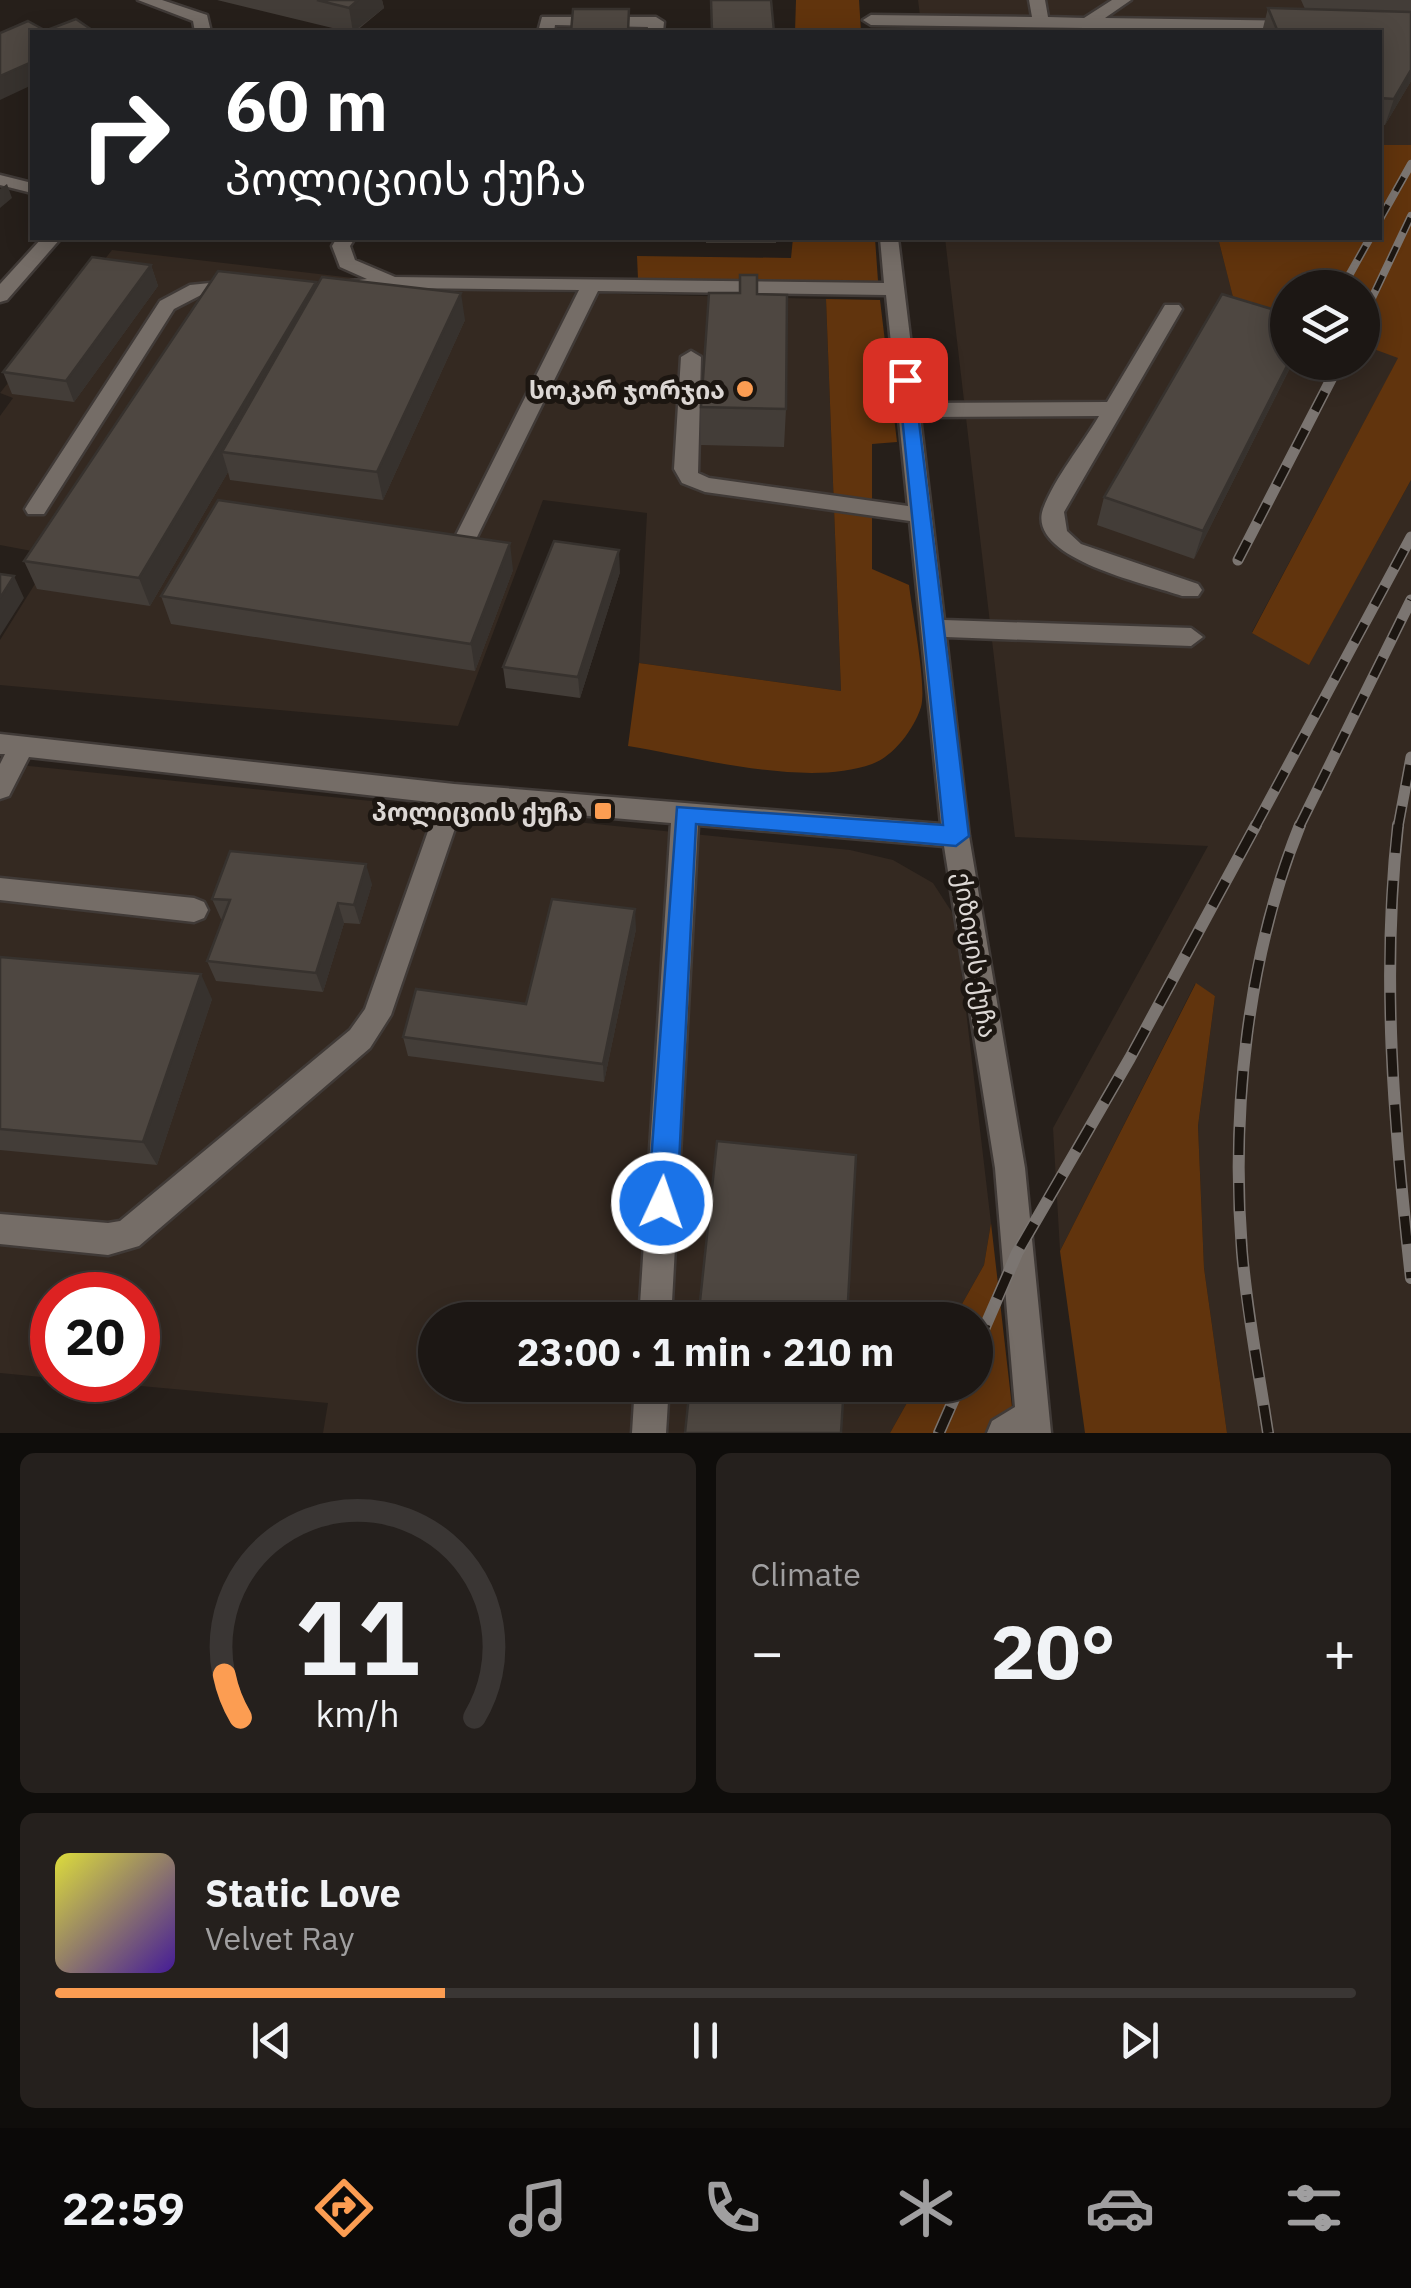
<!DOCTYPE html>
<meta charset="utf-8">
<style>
body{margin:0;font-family:"IBM Plex Sans","Noto Sans Georgian",sans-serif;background:#25201d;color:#f1f3f6;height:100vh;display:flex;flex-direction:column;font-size:38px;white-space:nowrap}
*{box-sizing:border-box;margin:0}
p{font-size:32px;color:#a09fa0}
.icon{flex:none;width:55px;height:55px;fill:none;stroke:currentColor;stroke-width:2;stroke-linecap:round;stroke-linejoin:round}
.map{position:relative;height:1433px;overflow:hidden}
.side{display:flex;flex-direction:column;gap:20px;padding:20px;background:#0f0d0b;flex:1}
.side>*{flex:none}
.guide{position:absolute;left:30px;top:30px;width:1352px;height:210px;border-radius:0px;box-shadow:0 5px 25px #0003,0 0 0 2px #3a3634;background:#202124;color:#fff;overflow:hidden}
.buttons{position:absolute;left:1270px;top:270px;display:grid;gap:20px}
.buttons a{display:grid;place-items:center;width:110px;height:110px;border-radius:50%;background:#1c1714;box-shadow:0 5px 25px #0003,0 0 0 2px #3a3634;font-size:50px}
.speed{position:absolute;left:30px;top:1272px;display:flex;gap:20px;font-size:50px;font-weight:700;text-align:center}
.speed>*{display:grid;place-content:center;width:130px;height:130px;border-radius:50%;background:#1c1714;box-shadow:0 5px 25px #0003,0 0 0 2px #3a3634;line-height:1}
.speed .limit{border:15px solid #d22;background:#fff;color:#111}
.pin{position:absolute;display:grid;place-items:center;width:85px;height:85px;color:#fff;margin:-42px;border-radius:20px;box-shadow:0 5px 15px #0006}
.me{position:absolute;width:110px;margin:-55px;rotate:3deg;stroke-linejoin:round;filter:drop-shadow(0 0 8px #0008)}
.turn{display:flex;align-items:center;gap:35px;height:210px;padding:0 30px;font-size:45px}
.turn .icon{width:130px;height:130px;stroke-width:2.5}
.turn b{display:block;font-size:70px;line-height:85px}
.big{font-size:75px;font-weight:700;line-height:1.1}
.side .card{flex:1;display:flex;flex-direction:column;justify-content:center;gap:15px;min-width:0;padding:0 35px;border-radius:15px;background:#25201d}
.side .dial{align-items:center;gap:0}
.dial svg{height:260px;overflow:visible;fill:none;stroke:#3a3634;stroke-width:7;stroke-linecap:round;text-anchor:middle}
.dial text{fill:#f1f3f6;stroke:none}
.song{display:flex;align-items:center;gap:30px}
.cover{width:120px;height:120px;border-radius:15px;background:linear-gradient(135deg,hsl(60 70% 55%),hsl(260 70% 35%))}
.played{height:10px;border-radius:5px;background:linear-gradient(90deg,#fc9d52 30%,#3a3634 30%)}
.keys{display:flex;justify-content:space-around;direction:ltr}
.heat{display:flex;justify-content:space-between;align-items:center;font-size:55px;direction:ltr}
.side .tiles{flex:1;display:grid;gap:20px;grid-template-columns:1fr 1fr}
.card:last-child{grid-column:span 2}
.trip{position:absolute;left:418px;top:1302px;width:575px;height:100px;border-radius:50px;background:#1c1714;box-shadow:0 5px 25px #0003,0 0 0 2px #3a3634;font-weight:700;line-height:100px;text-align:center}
.menu{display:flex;height:160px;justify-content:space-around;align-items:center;background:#0b0908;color:#a09fa0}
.menu .icon{width:70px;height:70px}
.menu .on{color:#fc9d52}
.menu b{font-size:45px;color:#f1f3f6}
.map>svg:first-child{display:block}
</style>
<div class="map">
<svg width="1411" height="1433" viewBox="0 0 1411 1433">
<rect width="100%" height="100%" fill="#261f1a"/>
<path fill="#342921" d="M918,0H1411V145H1380V32H922Z
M945,238H1218L1234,300L1288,362H1362L1363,345L1399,357L1252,632L1309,664L1411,480V1433H1227L1204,1268L1198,1126L1215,996L1195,984L1060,1251L1053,1128L1208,846L1015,837Z
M112,250L362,279L359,293L417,289L826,299L841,691L639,663L647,513L543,500L458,726L0,685V640L53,555L0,545V416L13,398L0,393Z
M0,763L850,850L893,860L933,883L955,917L991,1223L984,1265L953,1320H435V1385H917L890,1433H323L328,1403L75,1380H138V1295H52V1378L0,1373Z"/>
<path fill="#61340d" d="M796,0H859L861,32H795Z
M1380,145H1411V480L1309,665L1252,633L1398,358L1363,345L1362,288H1288L1287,319L1234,301L1218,238H1380Z
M793,238H875L878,281L638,279L637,256L791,258Z
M826,299L880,300L897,442L872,444V569L909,585C912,611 927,686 921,707C914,729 894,756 872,764C806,788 696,757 628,746L639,663L841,691Z
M1196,983L1215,996L1198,1126L1204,1268L1227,1433H1085L1060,1251Z
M991,1223L1015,1433H890L917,1385H975V1320H953L984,1265Z"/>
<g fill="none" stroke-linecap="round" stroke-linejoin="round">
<g stroke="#403a37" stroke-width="5">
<path id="minor" d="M138,0H162L207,15L211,32H195L193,21Z
M1029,0H1045L1048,17L1084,18L1112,0H1131L1105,18L1296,21L1304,26L1296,31L871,25L863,20L871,15L1032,17Z
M542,17H656L664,22L663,32H647L648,27L555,25L554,32H538Z
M0,175L32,183V193L0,185Z
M42,238H61L7,300L0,302V284Z
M337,238H355L350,246L355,260L395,277L884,283L880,238H898L918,403L1107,402L1165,305H1179L1182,309L1064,512L1067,531L1081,544L1198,584L1202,590L1198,596H1182C1148,584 1026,559 1043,509C1055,477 1082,445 1099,416L920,417L944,620L1191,628L1203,637L1191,646L946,637L969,836L1025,1168L1051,1433H987L992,1421L1015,1407L995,1168L944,846L698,825L671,1320H639L671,823L463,805L391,1015L370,1048L139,1246L108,1255L0,1244V1214L108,1223L120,1221L350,1030L365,1009L438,803L29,757L9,796L0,799V764L5,754H0V734L454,784L941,824L910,521L705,492L682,483L674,469L681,357L691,351L701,357L698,473L709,478L908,506L886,295L598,291L477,537L466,545L455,537L579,290L406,288L350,292L343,290V282L367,279L340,267L332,246Z
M240,280L250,286L247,290L201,295L174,309L44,514H28L25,509L28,504L160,301L190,285Z
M0,878L194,898L204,902L208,910L204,918L194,922L0,900Z
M635,1385H669L666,1433H632Z"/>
</g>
<use href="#minor" fill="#756d67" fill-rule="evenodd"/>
<g stroke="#7b7571" stroke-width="8">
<path id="rail-far2" d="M1380,219L1411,164
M1342,288L1370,238
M1362,319L1411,216"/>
</g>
<g stroke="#7b7571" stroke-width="11">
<path id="rail-far1" d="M1238,560L1340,362
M1255,827L1411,537
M1299,827L1411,600
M1398,827L1411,757"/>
</g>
<g stroke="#7b7571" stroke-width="12">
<path id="rail" d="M1398,825C1381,977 1394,1126 1411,1278
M975,1350L1017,1253L1130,1058L1256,825
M939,1433L960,1385
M1268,1433C1259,1373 1247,1313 1242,1252C1231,1112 1247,956 1300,825"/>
</g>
<use href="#rail-far2" stroke="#1c1611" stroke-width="5" stroke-dasharray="16" stroke-linecap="butt"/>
<use href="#rail-far1" stroke="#1c1611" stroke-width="8" stroke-dasharray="21" stroke-linecap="butt"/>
<use href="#rail" stroke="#1c1611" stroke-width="9" stroke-dasharray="28" stroke-linecap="butt"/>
</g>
<path fill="#433d38" d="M217,0H382L384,8L355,32H349Z
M1301,0H1411V81L1385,125H1380V32H1262L1268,8L1305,9Z
M706,238H776V243H706Z
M151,265L158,286L74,402L12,394L3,372Z
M316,282L317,287L465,320L383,500L230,480L228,472L150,606L37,589L24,561Z
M757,294L786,409L784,447L701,445V407Z
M1288,362H1293L1194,559L1097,525L1104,497Z
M513,570L475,671L171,624L161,596Z
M620,572L580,698L506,688L503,667Z
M372,884L360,924L344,923L323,992L216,981L207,961L223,919H221L212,899Z
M636,929L604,1082L408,1056L403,1037L526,1004Z
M0,957L212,999L157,1165L0,1150Z"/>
<path fill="#37322e" d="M358,0H382L384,8L353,32L349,8Z
M32,62V85L0,100V76Z
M1411,70V81L1385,125L1394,99Z
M7,184L12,198L0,208V189Z
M151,265L158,286L74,402L66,381Z
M316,282L322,310L222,452L228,472L150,606L139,578Z
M461,293L465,320L383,500L377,472Z
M1289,362H1293L1194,559L1203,531Z
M510,543L513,570L475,671L471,644Z
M619,550L620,572L580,698L578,677Z
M14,576L24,598L0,636V598Z
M366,864L372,884L360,924L354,905Z
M338,903L344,923L323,992L316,973Z
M635,909L636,929L604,1082L603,1064Z
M201,974L212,999L157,1165L143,1142Z"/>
<path fill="#4e4741" stroke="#37322e" stroke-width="2.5" d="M317,0H358L349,8Z
M711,0H771L774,32H712Z
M1268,8L1411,12V70L1394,99L1380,98V32H1278Z
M573,9H629L628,32H571Z
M76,19L95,32H52L47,30Z
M28,21L48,32H32V62L0,76V33Z
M92,257L151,265L66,381L3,372Z
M218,271L316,282L139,578L24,561Z
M740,275H757V294L787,295L786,409L701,407L709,293H740Z
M322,277L461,293L377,472L222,452Z
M1222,294L1288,314L1289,362L1203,531L1104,497Z
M218,500L510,543L471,644L161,596Z
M554,541L619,550L578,677L503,667Z
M0,574L14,576L0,598Z
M230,851L366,864L354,905L338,903L316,973L207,961L230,900L212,899Z
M552,899L635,909L603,1064L403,1037L416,989L526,1004Z
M0,957L201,974L143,1142L0,1129Z
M717,1141L856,1155L847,1320H698Z
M690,1385H844L841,1433H685Z"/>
<path fill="#1a73e8" stroke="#114b97" stroke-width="2.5" d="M898,376L914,380L969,836L956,846L696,824L677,1203L672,1213L662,1217L652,1213L648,1203L677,807L943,825Z"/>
<g fill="#fc9d52" stroke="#1c1611" stroke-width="4">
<circle cx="745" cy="389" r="10"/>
<rect x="593" y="801" width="20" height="20" rx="5"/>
</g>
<g text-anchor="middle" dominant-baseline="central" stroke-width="10" stroke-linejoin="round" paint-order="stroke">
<g font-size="25" font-weight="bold" fill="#dcd7d4" stroke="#1c1611" text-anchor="end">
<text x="725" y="389">სოკარ ჯორჯია</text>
<text x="583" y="811">პოლიციის ქუჩა</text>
</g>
<g font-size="25" fill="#dcd7d4" stroke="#1c1611">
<text transform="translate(976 955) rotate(81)">ქიზიყის ქუჩა</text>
</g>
</g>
</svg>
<div class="buttons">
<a><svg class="icon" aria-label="layers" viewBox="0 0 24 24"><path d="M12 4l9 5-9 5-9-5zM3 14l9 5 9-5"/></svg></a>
</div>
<div class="speed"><div class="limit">20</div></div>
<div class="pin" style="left:905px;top:380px;background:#d93025"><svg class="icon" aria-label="arrive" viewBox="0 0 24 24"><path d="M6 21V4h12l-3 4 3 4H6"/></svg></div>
<svg class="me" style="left:662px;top:1203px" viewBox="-20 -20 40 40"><circle r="17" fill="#1a73e8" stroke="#fff" stroke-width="3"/><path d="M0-11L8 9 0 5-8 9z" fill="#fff"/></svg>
<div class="trip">23:00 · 1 min · 210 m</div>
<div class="guide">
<div class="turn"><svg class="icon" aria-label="right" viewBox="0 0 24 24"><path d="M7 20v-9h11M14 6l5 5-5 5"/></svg><div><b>60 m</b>პოლიციის ქუჩა</div></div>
</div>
</div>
<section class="side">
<div class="tiles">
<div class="card dial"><svg viewBox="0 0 100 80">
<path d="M14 69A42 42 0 1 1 86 69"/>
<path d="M14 69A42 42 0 0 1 9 56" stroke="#fc9d52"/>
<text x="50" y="56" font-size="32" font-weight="700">11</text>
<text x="50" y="72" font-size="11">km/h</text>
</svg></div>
<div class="card"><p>Climate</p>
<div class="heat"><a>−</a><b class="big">20°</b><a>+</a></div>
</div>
<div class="card">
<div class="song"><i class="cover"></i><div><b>Static Love</b><p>Velvet Ray</p></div></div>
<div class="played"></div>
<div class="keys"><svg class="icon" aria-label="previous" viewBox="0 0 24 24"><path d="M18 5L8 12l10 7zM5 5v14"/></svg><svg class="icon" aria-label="pause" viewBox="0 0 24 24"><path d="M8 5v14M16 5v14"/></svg><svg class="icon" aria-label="next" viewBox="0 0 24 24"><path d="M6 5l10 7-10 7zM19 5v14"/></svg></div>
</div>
</div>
</section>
<nav class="menu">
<b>22:59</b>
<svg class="icon on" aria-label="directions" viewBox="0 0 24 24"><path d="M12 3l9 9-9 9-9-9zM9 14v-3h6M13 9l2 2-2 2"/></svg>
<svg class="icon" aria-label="music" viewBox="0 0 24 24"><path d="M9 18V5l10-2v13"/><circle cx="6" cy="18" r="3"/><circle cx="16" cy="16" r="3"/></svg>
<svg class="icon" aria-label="phone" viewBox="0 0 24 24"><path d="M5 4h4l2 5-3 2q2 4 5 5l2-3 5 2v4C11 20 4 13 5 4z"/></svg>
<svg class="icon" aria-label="climate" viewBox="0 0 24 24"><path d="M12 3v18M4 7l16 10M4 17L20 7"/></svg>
<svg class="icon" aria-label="car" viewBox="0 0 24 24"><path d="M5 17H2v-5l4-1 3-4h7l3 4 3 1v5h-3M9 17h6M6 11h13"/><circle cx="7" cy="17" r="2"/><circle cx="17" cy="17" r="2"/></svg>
<svg class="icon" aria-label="filters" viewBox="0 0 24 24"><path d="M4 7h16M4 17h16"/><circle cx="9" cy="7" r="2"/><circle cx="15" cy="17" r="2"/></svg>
</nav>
